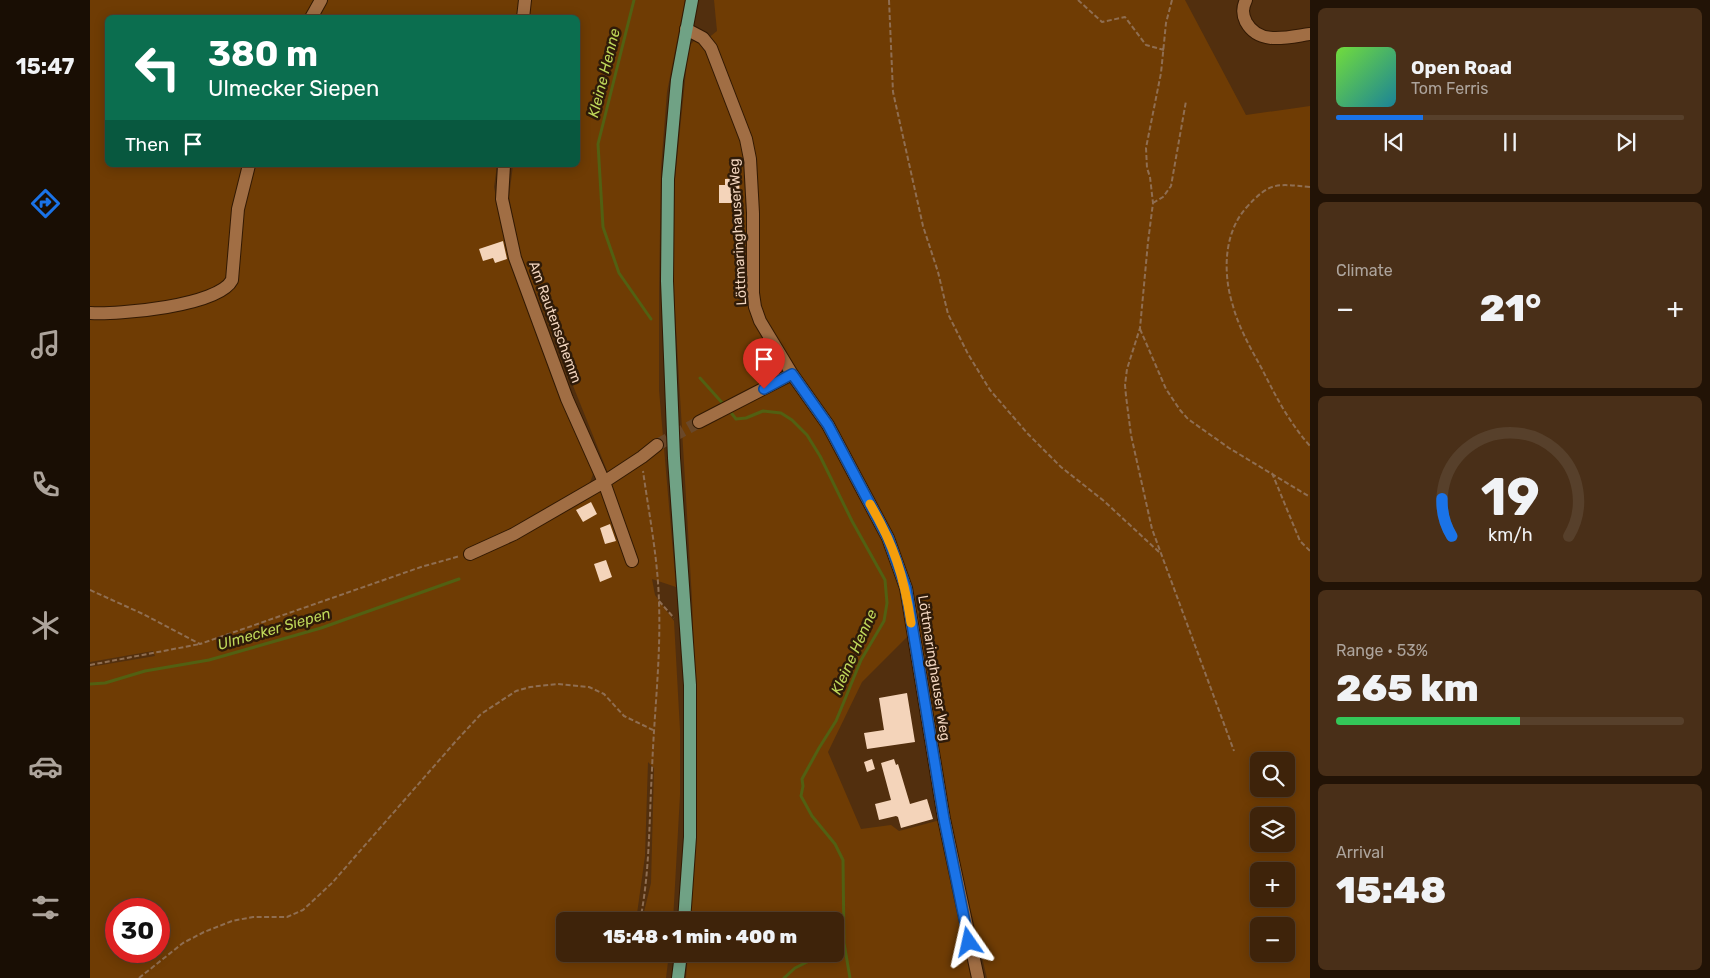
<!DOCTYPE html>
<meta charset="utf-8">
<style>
body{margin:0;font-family:Rubik,sans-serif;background:#492f18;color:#f1f3f6;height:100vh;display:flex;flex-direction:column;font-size:19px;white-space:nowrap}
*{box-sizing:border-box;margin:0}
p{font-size:16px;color:#ada49c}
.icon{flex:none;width:28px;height:28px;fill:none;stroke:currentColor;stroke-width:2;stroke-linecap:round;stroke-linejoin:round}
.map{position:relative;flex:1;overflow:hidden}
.sheet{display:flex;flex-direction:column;gap:8px;padding:8px;background:#221306;width:400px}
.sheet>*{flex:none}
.top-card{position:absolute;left:15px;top:15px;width:475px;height:152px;border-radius:8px;box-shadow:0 2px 12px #0003,0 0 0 1px #57402b;background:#0b6e4f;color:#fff;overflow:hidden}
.tools{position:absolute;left:1160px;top:752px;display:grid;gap:10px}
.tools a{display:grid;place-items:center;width:45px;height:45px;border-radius:8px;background:#3e230a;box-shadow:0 2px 12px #0003,0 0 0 1px #57402b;font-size:25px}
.speed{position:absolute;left:15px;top:898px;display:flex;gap:10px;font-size:25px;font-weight:700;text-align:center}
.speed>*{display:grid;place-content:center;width:65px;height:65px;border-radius:50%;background:#3e230a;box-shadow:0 2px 12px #0003,0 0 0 1px #57402b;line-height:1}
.speed .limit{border:8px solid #d22;background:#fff;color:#111}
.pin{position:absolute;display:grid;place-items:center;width:42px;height:42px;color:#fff;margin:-51px -21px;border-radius:50% 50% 50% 0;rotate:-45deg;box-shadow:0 0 5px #0007}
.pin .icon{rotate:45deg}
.me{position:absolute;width:55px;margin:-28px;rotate:349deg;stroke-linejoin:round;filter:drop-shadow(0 0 4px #0008)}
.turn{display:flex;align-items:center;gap:18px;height:105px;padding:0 20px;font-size:22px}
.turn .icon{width:65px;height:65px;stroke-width:2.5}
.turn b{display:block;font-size:35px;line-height:42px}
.then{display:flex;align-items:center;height:48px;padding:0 20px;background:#0003;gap:10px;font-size:19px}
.big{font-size:38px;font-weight:800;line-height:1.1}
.sheet .tile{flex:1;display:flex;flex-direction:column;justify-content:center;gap:8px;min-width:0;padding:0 18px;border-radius:8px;background:#492f18}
.sheet .dial{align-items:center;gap:0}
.dial svg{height:130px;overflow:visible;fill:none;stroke:#57402b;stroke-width:7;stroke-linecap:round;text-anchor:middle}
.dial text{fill:#f1f3f6;stroke:none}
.song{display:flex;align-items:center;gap:15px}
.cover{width:60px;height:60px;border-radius:8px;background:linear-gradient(135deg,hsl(100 70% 55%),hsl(190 70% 35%))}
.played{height:5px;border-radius:2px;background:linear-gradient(90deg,#1a73e8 25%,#57402b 25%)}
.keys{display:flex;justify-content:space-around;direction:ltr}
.heat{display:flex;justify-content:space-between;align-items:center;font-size:28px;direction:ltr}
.charge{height:8px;border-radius:4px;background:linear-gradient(90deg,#34c759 53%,#57402b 0)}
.trip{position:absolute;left:466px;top:912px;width:288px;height:50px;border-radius:8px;background:#3e230a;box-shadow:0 2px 12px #0003,0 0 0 1px #57402b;font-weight:800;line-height:50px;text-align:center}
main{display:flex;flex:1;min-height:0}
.menu{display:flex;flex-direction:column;width:90px;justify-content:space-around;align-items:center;background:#190e04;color:#ada49c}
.menu .icon{width:35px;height:35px}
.menu .current{color:#1a73e8}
.menu b{font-size:22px;color:#f1f3f6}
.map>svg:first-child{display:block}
</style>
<main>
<nav class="menu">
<b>15:47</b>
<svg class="icon current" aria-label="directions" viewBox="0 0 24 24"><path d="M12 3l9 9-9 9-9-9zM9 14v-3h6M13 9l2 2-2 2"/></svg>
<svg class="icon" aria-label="music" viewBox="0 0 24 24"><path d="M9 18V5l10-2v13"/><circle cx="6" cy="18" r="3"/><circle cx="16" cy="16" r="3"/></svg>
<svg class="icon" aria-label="phone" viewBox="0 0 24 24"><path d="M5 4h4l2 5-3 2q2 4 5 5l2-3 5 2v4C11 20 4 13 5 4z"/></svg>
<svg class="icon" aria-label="climate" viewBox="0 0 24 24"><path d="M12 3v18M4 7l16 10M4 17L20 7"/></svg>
<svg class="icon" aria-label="car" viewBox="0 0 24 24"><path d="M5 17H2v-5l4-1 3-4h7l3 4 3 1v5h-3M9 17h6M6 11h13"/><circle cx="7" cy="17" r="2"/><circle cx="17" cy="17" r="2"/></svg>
<svg class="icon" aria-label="filters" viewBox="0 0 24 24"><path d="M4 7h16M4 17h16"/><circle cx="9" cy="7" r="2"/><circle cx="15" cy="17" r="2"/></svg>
</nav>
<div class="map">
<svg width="1220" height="978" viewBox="0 0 1220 978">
<rect width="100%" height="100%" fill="#522f0e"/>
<path fill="#6f3c04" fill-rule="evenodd" d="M0,0H429L427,18H18V165H407L404,187L408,207L504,471L501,480L496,489L522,483L431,256L419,197L423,165H488V18L439,17L441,0H595L577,92L571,168L569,291V390L586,587L562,579L565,595L584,621L590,730V795L583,921H547L553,916L561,883L564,768L558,762L555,856L546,921H475V954H579L576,978H0V667L65,656L63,651L0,662ZM26,909H69V951H26Z
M624,0H1095L1156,115L1220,106V978H897L843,754L822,632L772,682L738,752L771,829L801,825L809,831L854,819L883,978H596L598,954H745V921H600L607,731L602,599L584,294V188L598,52L601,44L604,41H608L612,43L627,31ZM1169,761H1196V789H1169ZM1169,816H1196V844H1169ZM1169,871H1196V899H1169ZM1169,926H1196V954H1169Z"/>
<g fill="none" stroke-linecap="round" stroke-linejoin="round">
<path stroke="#526012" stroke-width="3" d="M544,0L508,144L513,227L529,273L561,319
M610,378L635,406
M639,410L646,419L656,418L673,411L691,413L702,420L717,435L730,456L762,521L795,580L797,603L794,621L771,660L746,721L729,748L712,779L713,786L711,796L722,816L745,844L753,860L754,943L760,978
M0,684L15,683L55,671L119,660L231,628L369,579
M745,948L754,943
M694,978L705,968L733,954"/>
</g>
<path fill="#f4d4ba" d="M649,178L650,203H629V185H635V179Z
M413,241L417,259L405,263L403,258L393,261L389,249Z
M501,502L507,514L493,522L486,510Z
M520,524L526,541L515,544L510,528Z
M516,560L522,577L510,582L504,564Z
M817,693L825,742L777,749L774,733L794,730L789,698Z
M782,759L785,769L777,772L774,762Z
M804,759L806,765L808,764L820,804L837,799L843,819L811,828L808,817L806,816L789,820L785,804L801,800L791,763Z"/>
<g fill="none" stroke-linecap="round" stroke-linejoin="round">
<path stroke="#6a4829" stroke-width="12" stroke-dasharray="12 6" stroke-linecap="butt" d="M567,445L609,422"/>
<g stroke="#321903" stroke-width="14">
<path id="minor" d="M1156,0C1152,8 1152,14 1156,22C1169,46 1198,37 1220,34
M221,18L231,0
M433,18L435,0
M596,29L613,38L621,48L656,139L660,159L663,213V293L665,307L670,321L702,374L738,425L798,538L816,588L854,819L888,978
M414,165L412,199L425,258L477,399L514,482L552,457L567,445
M0,313C28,315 129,306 142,280L148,209L159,165
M609,422L702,374
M380,554L424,534L514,482L542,561"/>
</g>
<g stroke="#321903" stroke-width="14">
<path id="major" d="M594,921L600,837V685L584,458L577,281L578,179L587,80L602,0
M588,978L591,954"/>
</g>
<path stroke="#8f6e52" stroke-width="2" stroke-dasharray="5 2.5" stroke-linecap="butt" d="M799,0L803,92L833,226L848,272L858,314L878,354L900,390L938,434L971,467L1014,501L1069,552
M988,0L1012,22L1035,17L1056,45L1074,50
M1082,0L1076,23L1071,73L1056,148L1057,168L1060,177L1063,203L1058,242L1050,328L1037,369L1035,385L1036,396L1041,435L1062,529L1144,751
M1220,187C1187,184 1180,181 1156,208C1133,234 1133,275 1143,306C1149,328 1161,349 1172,369C1186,397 1199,422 1220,446
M1063,203L1073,197L1081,186L1096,101
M1050,329L1076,389L1090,410L1098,419L1139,448L1220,497
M1182,473L1210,541L1220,551
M0,590L53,614L110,644L331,567L370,556
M569,601L584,618
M0,665L110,644
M550,921C560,871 559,821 562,770C564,714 571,658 569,603C568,559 559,514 553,471
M540,958L541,954
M49,978L93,943L114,932L142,921L163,917H197L213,910L242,883L366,741L391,714L426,691L440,687L467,684L499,687L514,694L534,716L563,730"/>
<use href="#minor" stroke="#a16e44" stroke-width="12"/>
<use href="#major" stroke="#70a285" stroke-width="12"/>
</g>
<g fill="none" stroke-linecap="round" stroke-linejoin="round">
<g stroke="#114b97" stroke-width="12">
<path id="route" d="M674,389L702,374L738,425L798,538L811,574L816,588L854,819L879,942"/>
</g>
<use href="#route" stroke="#1a73e8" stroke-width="9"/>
<path stroke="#f59e0b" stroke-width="9" d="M780,504C804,545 814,576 821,623"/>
</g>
<g text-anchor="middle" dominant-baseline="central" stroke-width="5" stroke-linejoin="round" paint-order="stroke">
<g font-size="14" fill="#f2d5bf" stroke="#2f1b09">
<text transform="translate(648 232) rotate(-93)">Löttmaringhauser Weg</text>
<text transform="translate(465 322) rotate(70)">Am Rautenschemm</text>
<text transform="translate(844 668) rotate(81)">Löttmaringhauser Weg</text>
</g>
<g font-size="15" font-style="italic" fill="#bed759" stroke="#2f1b09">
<text transform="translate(514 73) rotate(-76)">Kleine Henne</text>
<text transform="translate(184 629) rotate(-16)">Ulmecker Siepen</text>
<text transform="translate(764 652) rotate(-66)">Kleine Henne</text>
</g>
</g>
</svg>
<div class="tools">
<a><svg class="icon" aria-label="search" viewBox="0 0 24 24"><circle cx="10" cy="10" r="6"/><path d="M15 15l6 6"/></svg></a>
<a><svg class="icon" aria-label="layers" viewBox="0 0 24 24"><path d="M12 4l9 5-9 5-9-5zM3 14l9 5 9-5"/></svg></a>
<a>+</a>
<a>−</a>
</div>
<div class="speed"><div class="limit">30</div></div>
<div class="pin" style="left:674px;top:389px;background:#d93025"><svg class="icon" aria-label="arrive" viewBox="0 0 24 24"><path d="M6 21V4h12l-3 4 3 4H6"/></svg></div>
<svg class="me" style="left:879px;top:942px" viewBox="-20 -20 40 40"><path d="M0-17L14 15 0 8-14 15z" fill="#1a73e8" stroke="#fff" stroke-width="4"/></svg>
<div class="trip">15:48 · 1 min · 400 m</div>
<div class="top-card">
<div class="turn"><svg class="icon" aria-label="left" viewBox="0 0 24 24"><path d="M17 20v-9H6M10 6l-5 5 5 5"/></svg><div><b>380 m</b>Ulmecker Siepen</div></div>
<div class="then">Then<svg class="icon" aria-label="arrive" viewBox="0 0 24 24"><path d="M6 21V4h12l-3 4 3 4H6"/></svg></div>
</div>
</div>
<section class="sheet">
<div class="tile">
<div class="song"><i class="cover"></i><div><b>Open Road</b><p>Tom Ferris</p></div></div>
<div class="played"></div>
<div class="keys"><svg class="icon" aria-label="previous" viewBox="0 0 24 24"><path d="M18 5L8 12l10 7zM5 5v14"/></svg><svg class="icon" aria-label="pause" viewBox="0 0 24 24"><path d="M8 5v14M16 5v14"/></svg><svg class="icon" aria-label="next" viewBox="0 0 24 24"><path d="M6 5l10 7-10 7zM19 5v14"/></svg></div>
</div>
<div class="tile"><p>Climate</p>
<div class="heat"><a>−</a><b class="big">21°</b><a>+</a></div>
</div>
<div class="tile dial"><svg viewBox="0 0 100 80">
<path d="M14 69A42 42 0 1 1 86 69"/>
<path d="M14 69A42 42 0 0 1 8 46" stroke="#1a73e8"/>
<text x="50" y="56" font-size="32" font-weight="700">19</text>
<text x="50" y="72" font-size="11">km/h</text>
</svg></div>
<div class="tile"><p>Range · 53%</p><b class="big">265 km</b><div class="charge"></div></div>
<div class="tile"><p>Arrival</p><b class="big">15:48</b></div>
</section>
</main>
